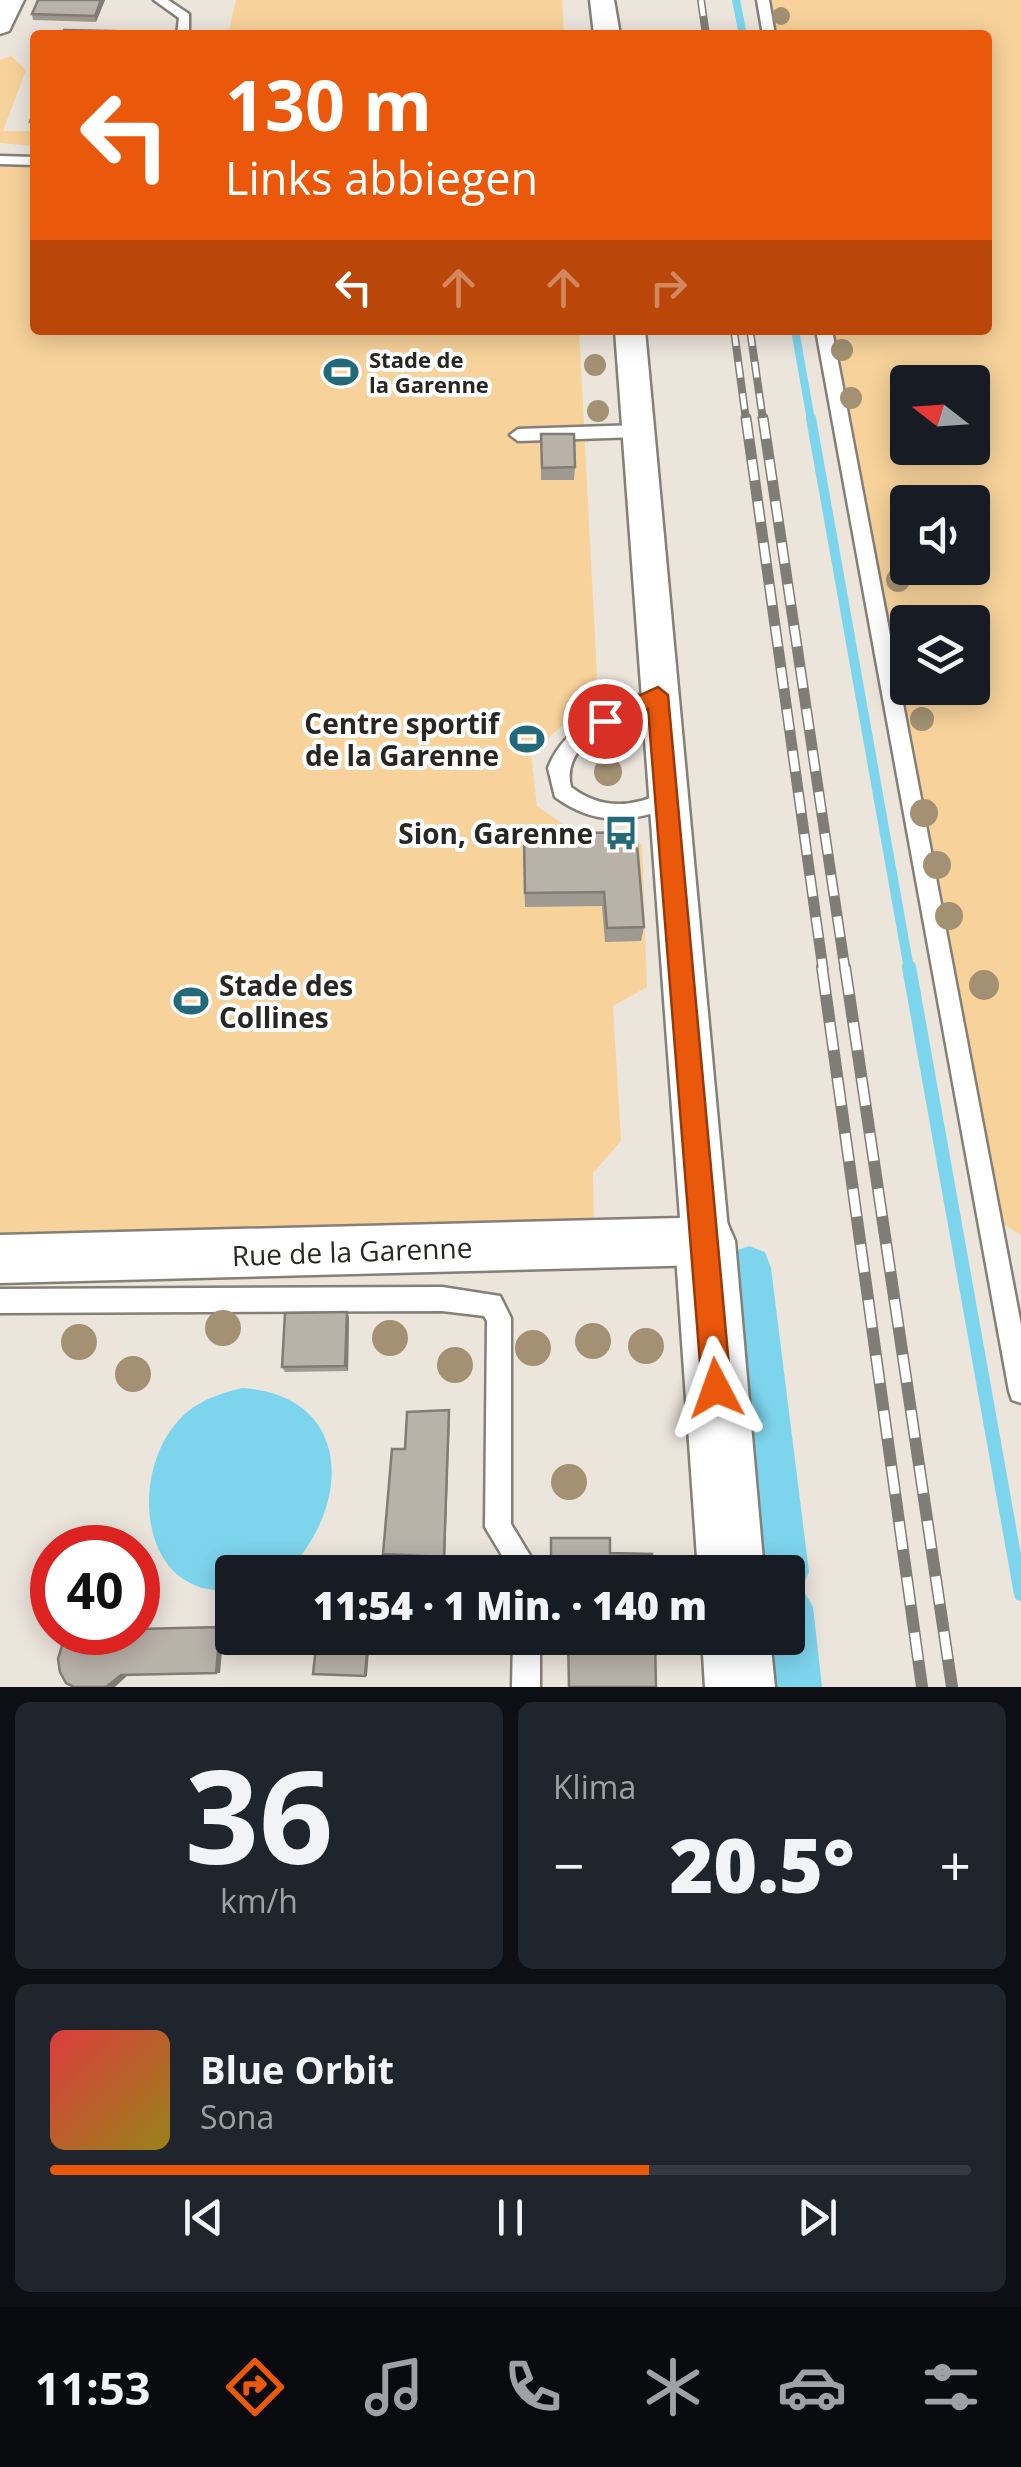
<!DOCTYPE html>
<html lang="de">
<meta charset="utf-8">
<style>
body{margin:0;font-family:"Open Sans",sans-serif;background:#20242c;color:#f1f3f6;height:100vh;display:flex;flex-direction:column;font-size:38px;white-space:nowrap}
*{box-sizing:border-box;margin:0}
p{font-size:32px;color:#9ea1a6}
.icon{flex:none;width:55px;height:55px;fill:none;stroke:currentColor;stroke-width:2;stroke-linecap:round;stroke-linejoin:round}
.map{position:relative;height:1687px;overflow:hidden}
.details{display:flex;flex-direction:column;gap:15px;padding:15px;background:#0d0f14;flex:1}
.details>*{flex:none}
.banner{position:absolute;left:30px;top:30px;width:962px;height:305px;border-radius:10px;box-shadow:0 5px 25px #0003;background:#ea580c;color:#fff;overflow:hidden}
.needle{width:65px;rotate:287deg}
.controls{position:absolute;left:890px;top:365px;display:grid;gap:20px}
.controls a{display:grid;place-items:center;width:100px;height:100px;border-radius:10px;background:#171b24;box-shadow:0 5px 25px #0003;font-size:50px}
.speed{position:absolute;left:30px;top:1525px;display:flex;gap:20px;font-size:50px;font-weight:700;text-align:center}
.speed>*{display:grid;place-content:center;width:130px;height:130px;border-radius:50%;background:#171b24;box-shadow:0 5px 25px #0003;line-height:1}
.speed .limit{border:15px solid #d22;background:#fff;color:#111}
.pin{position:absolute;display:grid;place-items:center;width:85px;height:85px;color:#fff;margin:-42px;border:5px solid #fff;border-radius:50%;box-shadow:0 2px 10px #0007}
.me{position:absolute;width:110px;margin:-55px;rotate:356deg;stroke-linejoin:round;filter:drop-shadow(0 0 8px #0008)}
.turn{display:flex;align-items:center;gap:35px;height:210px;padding:0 30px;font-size:45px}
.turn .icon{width:130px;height:130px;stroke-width:2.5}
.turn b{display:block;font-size:70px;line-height:85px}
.lanes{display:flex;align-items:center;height:95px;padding:0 30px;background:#0003;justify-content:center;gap:50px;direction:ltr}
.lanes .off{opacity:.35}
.big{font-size:75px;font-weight:800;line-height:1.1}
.details .widget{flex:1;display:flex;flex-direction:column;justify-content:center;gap:15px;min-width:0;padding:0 35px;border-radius:15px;background:#20242c}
.details .dial{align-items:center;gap:0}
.dial b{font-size:130px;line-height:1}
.song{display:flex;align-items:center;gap:30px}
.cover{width:120px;height:120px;border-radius:15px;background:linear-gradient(135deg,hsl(0 70% 55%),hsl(50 70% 35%))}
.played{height:10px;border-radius:5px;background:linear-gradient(90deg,#ea580c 65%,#363941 65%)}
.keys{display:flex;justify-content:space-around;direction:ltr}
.heat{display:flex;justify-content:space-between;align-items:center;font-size:55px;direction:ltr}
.details .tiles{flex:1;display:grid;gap:15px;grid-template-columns:1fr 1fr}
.widget:last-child{grid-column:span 2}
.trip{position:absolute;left:215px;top:1555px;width:590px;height:100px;border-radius:10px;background:#171b24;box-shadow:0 5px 25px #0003;font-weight:800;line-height:100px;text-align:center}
.tabs{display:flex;height:160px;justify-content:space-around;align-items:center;background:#090b0e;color:#9ea1a6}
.tabs .icon{width:70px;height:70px}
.tabs .current{color:#ea580c}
.tabs b{font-size:45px;color:#f1f3f6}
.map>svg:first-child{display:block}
</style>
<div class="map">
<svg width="1021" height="1687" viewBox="0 0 1021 1687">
<rect width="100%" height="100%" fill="#ebe5dc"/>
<path fill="#f7d29a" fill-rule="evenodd" d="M236,0H562L564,35H228Z
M769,0H1021V1235L1002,1223L993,1191L830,330H988V35H775ZM908,382H972V448H908ZM908,502H972V568H908ZM908,622H972V688H908Z
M11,56L26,70L3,131H35V146L0,143V60Z
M0,166H35V330H579L597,676L590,700L531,754L537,806L575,833L642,844L647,987L613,1006L621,1141L593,1173L594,1228L0,1242Z"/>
<path fill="#7dd5ed" d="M242,1388C354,1395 352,1508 286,1572H232V1590C136,1599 127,1464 186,1413C202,1399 222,1393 242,1388Z"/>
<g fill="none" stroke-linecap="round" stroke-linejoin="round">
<path stroke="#7dd5ed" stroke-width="8" d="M736,0L743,35
M795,330L811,420"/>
<path stroke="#7dd5ed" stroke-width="10" d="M811,418L909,969"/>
<path stroke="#7dd5ed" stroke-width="14" d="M909,967L1021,1594"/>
<path fill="#7dd5ed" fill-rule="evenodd" d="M749,1246L765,1252L771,1268L809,1572L802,1588L813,1607L822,1687H770L766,1638H788V1572H759L727,1268L733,1252Z"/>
<g stroke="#847f77" stroke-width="5">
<path id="service" d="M154,0H168L189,14V35H177L179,18Z
M757,0H769L775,35H763Z
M0,156L35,157V165L0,164Z
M816,330H832L1021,1325V1403L1012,1400L1009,1391Z
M638,425L646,431L638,437L518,441L510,435L518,429Z
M658,688L667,695L665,700C630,717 559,738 571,787C592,803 615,808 641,801C653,798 660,791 672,794L675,800L672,806C630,824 593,825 555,797L548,768C564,724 617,702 658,688Z
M442,1287L500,1296L511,1318V1524L540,1572H512L485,1527L487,1321L484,1316L442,1311L0,1313V1289Z
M513,1638H540V1687H512Z"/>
</g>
<g stroke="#847f77" stroke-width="5">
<path id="minor" d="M0,0H24L9,31L0,34Z
M590,0H614L620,35H594Z
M615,330H645L729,1241L722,1258L705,1265L0,1283V1235L680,1218Z"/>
</g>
<g stroke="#847f77" stroke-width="5">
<path id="tertiary" d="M705,1211L726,1220L735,1241L764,1572H698L675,1241L684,1220Z
M702,1638H770L775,1687H705Z"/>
</g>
<use href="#service" fill="#fff" fill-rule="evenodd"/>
<use href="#minor" fill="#fff" fill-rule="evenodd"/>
<use href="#tertiary" fill="#fff" fill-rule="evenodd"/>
<g stroke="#807c76" stroke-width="8">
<path id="rail-far2" d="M701,0L706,35
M734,330L746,420
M750,330L763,420"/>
</g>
<g stroke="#807c76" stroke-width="11">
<path id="rail-far1" d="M746,418L823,969
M763,418L845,969"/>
</g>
<g stroke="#807c76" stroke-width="12">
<path id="rail" d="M822,967L922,1687
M845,967L952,1687"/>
</g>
<use href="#rail-far2" stroke="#fff" stroke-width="5" stroke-dasharray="16" stroke-linecap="butt"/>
<use href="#rail-far1" stroke="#fff" stroke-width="8" stroke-dasharray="21" stroke-linecap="butt"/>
<use href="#rail" stroke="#fff" stroke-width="9" stroke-dasharray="28" stroke-linecap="butt"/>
</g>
<g fill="#a49174">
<circle cx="781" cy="16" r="9"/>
<circle cx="842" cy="350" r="11"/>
<circle cx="595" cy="365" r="11"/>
<circle cx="851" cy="398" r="11"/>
<circle cx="598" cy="411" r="11"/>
<circle cx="898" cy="580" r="12"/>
<circle cx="922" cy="719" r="12"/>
<circle cx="608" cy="772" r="14"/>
<circle cx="924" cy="813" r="14"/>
<circle cx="937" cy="865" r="14"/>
<circle cx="949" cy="916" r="14"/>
<circle cx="984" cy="985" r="15"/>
<circle cx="223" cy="1328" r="18"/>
<circle cx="390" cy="1338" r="18"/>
<circle cx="593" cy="1341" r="18"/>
<circle cx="79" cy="1342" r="18"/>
<circle cx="646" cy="1346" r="18"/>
<circle cx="533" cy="1348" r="18"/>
<circle cx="455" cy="1365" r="18"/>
<circle cx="133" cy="1374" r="18"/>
<circle cx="569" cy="1482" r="18"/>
</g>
<path fill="#9e9991" d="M105,0L96,22L33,20L32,14Z
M541,434L575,467L574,480H541Z
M636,832L644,927L641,941L605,942L602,906L525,907L523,849Z
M349,1317L348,1371L285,1372L282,1367Z
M449,1410L445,1559L385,1556L383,1554L405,1449Z"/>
<path fill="#817d76" d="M101,0H105L96,22L95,16Z
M347,1312L349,1317L348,1371L345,1366Z
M449,1410L450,1414L445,1559L444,1557Z
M220,1627L224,1629L220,1673H216Z
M368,1638H370L367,1676H365Z
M121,1675H128L115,1687H106Z"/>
<path fill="#b8b2a9" stroke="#817d76" stroke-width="2.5" d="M38,0H101L95,16L32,14Z
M64,30L157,32L156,35H62Z
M35,108V122H30Z
M541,434H574L575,467L542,468Z
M636,832L644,927L607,928L604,892L525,893L524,834Z
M347,1312L345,1366L282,1367L285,1313Z
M449,1410L444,1557L383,1554L392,1449H405L407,1412Z
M551,1538H610V1553L652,1554V1572H551Z
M220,1627L216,1673L121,1675L106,1687H74L66,1683L60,1672L58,1659L66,1632H138V1629Z
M317,1638H368L365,1676L313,1674Z
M568,1638H655L656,1687H569Z"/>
<path fill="#ea580c" stroke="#983908" stroke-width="2.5" d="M658,687L668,695L731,1388L727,1398L716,1402L706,1398L702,1388L648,709L605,730L594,721L597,715Z"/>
<defs>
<g id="stadium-bare" transform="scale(2.7)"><path d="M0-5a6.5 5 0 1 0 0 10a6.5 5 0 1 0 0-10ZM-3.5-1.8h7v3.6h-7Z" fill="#246979" stroke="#fff" stroke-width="2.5" paint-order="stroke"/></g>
<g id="bus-bare" transform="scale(2.7)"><path d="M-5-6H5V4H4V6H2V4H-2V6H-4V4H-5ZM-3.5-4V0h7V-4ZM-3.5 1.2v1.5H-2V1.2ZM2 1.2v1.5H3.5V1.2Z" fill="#246979" stroke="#fff" stroke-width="2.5" paint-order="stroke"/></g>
</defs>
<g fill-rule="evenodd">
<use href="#stadium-bare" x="341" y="372"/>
<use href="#stadium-bare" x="527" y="739"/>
<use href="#bus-bare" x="621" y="833"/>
<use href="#stadium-bare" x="191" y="1001"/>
</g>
<g text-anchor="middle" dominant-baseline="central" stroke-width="8" stroke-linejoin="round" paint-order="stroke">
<g font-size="22" font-weight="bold" fill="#292723" stroke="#fff" text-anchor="start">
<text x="369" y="359">Stade de<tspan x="369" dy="25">la Garenne</tspan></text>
</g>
<g font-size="28" font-weight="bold" fill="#292723" stroke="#fff" text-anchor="end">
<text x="499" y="723">Centre sportif<tspan x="499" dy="32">de la Garenne</tspan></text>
<text x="593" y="833">Sion, Garenne</text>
<text x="219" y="985" text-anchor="start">Stade des<tspan x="219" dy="32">Collines</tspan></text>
</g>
<g font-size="28" fill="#292723" stroke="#fff">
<text transform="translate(352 1251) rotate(-2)">Rue de la Garenne</text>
</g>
</g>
</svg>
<div class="controls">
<a><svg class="needle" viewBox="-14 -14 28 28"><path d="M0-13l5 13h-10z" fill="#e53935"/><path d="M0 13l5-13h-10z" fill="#9ea1a6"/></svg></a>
<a><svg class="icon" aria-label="sound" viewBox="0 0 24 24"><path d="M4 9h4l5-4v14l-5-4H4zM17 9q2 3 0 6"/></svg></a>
<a><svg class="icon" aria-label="layers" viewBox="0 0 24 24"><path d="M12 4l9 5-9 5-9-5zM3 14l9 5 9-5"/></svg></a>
</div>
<div class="speed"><div class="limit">40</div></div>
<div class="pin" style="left:605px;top:721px;background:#d93025"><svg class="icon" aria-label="arrive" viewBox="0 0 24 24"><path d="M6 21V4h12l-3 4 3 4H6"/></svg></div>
<svg class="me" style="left:716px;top:1388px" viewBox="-20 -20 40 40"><path d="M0-17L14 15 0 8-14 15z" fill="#ea580c" stroke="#fff" stroke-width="4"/></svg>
<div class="trip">11:54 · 1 Min. · 140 m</div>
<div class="banner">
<div class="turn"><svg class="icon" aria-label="left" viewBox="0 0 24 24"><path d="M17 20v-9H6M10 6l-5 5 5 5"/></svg><div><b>130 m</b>Links abbiegen</div></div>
<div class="lanes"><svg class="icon" aria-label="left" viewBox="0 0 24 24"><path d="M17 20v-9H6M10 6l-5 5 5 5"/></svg><svg class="icon off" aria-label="ahead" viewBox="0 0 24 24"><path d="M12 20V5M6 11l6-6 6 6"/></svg><svg class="icon off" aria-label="ahead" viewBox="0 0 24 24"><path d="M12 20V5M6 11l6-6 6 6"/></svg><svg class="icon off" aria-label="right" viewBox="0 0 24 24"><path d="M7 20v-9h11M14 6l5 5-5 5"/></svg></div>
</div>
</div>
<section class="details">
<div class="tiles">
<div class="widget dial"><b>36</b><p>km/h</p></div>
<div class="widget"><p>Klima</p>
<div class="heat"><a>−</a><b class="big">20.5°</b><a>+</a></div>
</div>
<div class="widget">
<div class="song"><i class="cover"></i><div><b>Blue Orbit</b><p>Sona</p></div></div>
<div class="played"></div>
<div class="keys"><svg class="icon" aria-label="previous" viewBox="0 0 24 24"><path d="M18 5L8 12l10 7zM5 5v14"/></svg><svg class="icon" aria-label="pause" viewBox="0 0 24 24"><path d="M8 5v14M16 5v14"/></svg><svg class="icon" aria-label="next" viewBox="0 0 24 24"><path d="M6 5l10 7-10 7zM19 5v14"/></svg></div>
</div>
</div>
</section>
<nav class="tabs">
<b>11:53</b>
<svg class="icon current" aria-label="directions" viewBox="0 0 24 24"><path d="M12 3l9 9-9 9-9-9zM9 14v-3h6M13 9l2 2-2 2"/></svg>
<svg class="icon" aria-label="music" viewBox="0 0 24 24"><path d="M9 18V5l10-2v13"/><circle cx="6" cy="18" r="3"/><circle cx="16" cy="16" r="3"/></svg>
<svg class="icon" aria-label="phone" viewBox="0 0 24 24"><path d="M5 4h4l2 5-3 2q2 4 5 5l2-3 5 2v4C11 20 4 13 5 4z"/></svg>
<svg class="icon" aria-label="climate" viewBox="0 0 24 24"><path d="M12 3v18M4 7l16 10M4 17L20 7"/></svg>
<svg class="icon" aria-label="car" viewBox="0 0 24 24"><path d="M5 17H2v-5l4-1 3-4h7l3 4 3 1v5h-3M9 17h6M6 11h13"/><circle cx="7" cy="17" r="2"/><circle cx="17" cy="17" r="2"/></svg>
<svg class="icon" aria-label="filters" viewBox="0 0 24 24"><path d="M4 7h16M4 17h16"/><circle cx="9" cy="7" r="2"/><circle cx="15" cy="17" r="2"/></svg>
</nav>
